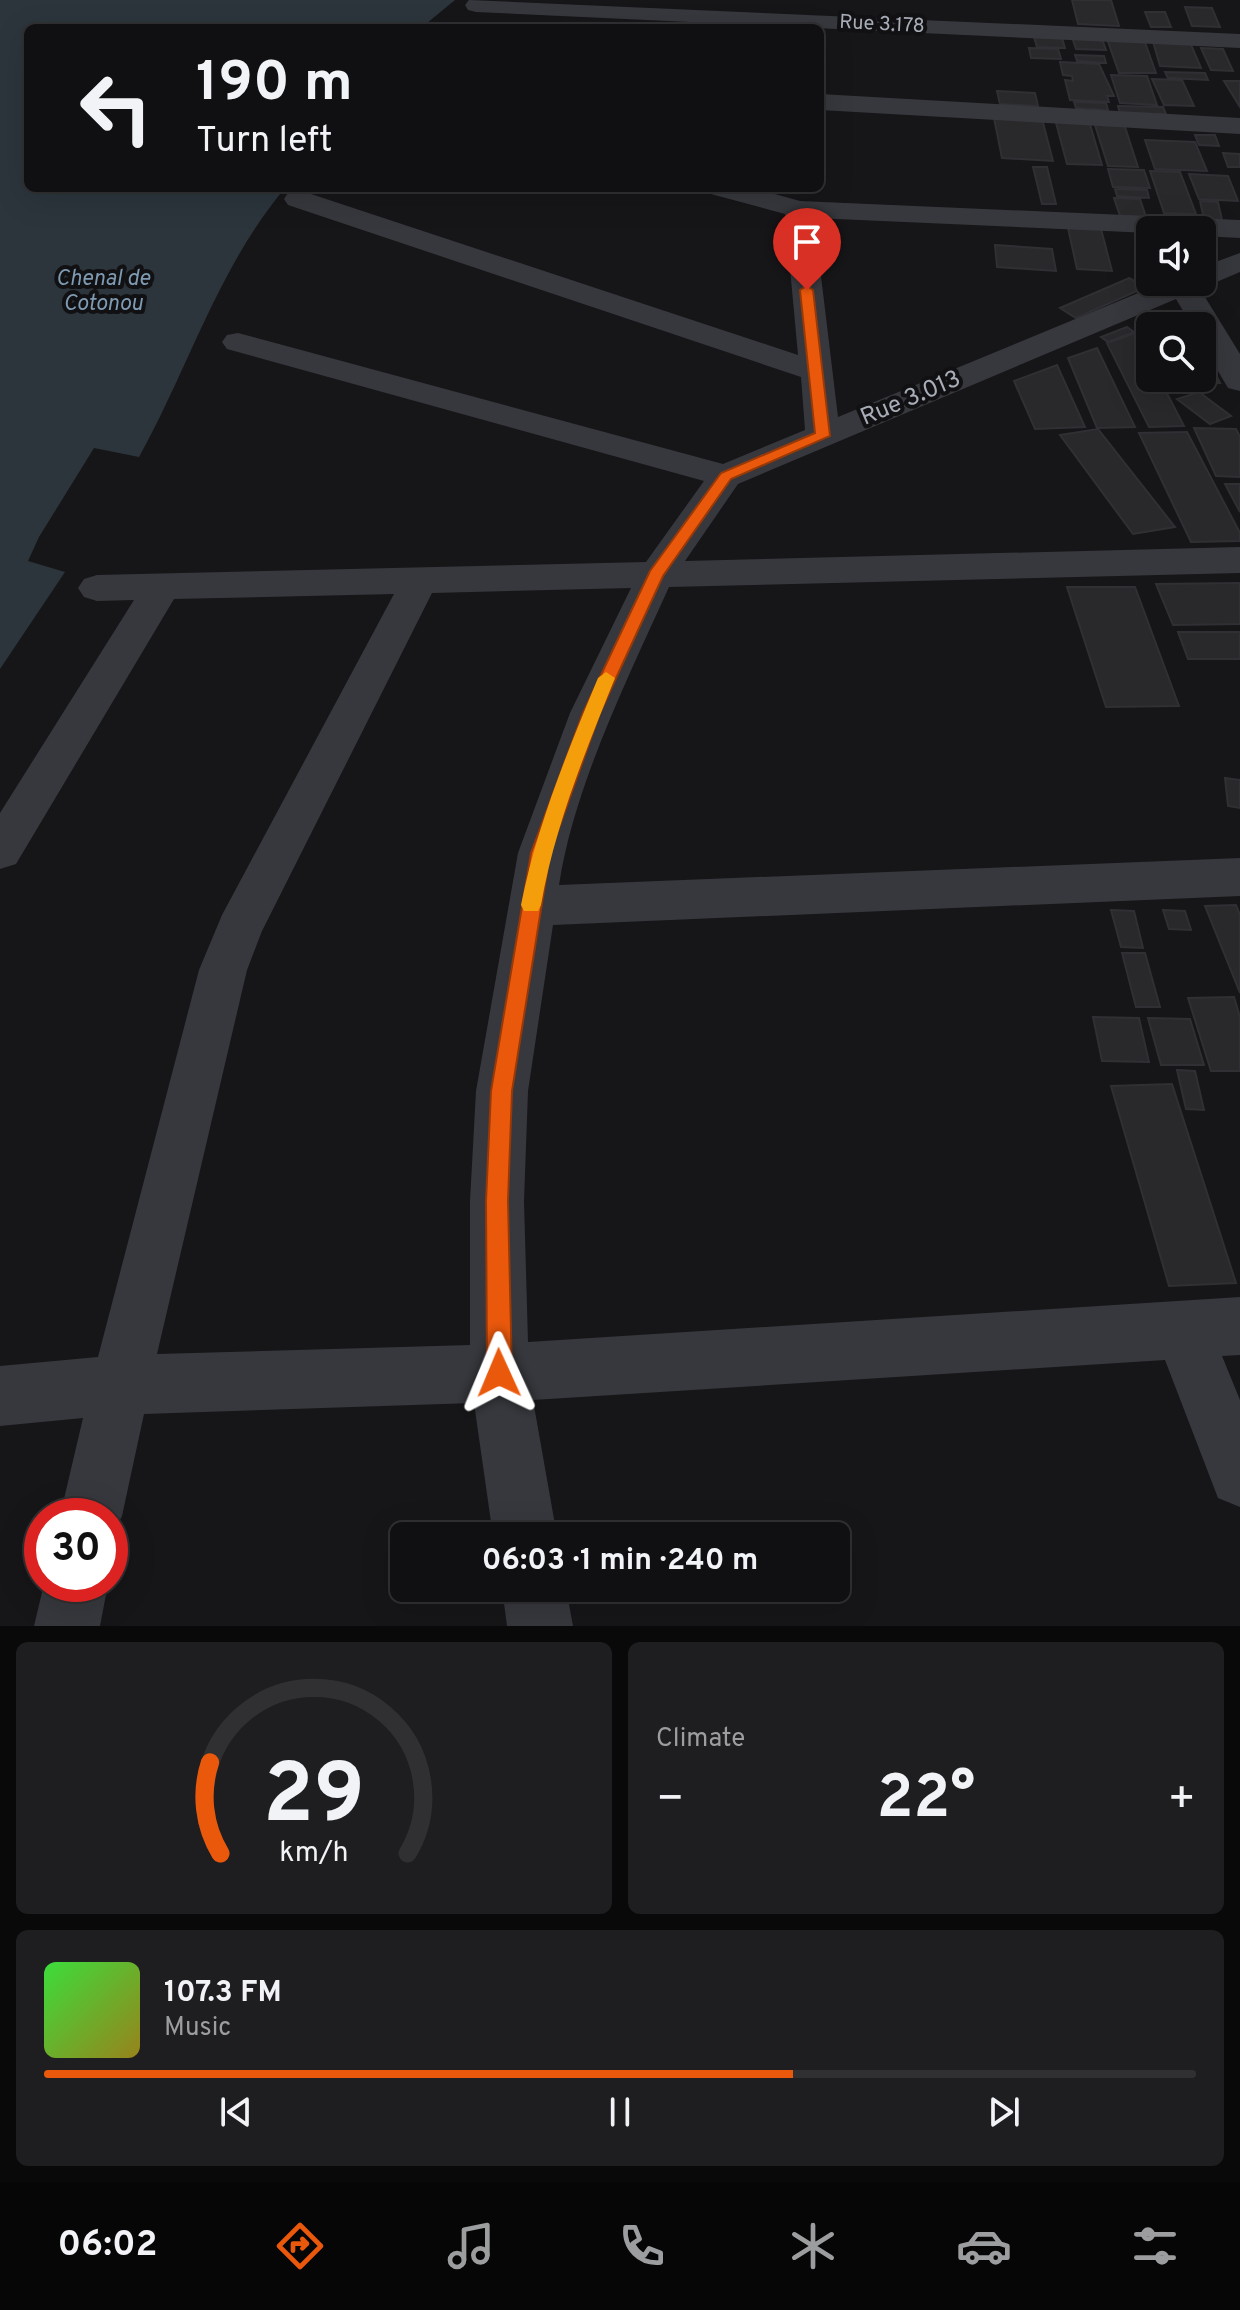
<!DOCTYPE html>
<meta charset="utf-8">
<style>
body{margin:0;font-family:Overpass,sans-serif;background:#1e1e20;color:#f1f3f6;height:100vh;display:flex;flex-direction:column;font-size:30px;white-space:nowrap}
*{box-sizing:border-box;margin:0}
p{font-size:26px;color:#9c9d9f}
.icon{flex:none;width:44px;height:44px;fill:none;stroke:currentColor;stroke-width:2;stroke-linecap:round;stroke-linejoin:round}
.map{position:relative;height:1626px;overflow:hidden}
.sheet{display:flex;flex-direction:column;gap:16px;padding:16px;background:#09090a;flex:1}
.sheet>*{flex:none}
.hud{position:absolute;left:24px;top:24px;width:800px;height:168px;border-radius:12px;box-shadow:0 8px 32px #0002,0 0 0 2px #303032;background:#101012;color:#f1f3f6;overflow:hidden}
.buttons{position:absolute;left:1136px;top:216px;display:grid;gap:16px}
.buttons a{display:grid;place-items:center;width:80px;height:80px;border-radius:12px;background:#101012;box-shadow:0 8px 32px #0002,0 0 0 2px #303032;font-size:40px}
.speed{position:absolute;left:24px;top:1498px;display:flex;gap:16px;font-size:40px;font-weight:700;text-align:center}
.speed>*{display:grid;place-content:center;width:104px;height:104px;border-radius:50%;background:#101012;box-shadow:0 8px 32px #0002,0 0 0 2px #303032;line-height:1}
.speed .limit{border:12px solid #d22;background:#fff;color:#111}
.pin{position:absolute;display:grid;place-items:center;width:68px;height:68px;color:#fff;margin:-82px -34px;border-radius:50% 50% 50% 0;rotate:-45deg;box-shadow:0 0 8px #0007}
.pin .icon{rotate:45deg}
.me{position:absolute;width:88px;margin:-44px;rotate:359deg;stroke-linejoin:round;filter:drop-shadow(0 0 6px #0008)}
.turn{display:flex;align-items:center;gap:28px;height:168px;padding:0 40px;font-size:36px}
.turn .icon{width:104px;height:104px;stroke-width:2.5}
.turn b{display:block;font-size:56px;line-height:68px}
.big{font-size:60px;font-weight:700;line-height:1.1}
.sheet .card{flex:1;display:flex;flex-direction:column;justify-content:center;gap:12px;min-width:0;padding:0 28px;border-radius:12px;background:#1e1e20}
.sheet .dial{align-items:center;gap:0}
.dial svg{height:208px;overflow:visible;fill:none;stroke:#303032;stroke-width:7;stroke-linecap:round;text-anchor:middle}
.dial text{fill:#f1f3f6;stroke:none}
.song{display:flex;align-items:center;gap:24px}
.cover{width:96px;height:96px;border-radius:12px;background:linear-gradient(135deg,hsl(120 70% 55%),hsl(50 70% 35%))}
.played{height:8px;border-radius:4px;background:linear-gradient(90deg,#ea580c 65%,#303032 65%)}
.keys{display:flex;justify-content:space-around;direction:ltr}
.heat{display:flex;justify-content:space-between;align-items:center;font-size:44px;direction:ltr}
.sheet .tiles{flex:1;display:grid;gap:16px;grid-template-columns:1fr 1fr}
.card:last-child{grid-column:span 2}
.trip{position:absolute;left:390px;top:1522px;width:460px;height:80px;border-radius:12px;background:#101012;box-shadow:0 8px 32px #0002,0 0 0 2px #303032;font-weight:700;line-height:80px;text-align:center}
.tabs{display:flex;height:128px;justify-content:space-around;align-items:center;background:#060607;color:#9c9d9f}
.tabs .icon{width:56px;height:56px}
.tabs .on{color:#ea580c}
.tabs b{font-size:36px;color:#f1f3f6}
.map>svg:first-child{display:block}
</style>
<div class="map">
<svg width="1240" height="1626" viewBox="0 0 1240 1626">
<rect width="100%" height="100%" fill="#161618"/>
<path fill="#2c353c" d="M0,0H455L421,28H28V188H285C218,268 189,367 139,457L94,448L39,537L28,561L65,572L0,669Z"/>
<path fill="#29292c" stroke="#303034" stroke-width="2" d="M1072,0H1111L1119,26L1078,24Z
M1185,7L1212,8L1220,27L1192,26Z
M1145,12H1165L1171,27H1151Z
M1071,34L1101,36L1106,50L1076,49Z
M1106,36L1143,37L1156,73H1119Z
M1034,37L1062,38L1065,48L1037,47Z
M1152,38L1189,40L1201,68L1160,66Z
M1029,48L1058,49L1061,59L1031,58Z
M1201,48L1223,49L1233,71L1211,70Z
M1075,55L1104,56L1106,63L1077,61Z
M1060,62L1099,64L1114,96H1107L1109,102L1070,100L1065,80L1073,81L1072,76L1063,75Z
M1165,72L1205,73L1208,80L1168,78Z
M1111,75L1147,76L1157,105L1120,103Z
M1152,79L1182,80L1194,106L1164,105Z
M1224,81H1240V107Z
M997,91L1035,93L1038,106L1000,104Z
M1074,102L1106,103L1108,110L1076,108Z
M1118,106L1163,107L1166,114L1120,113Z
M993,113L1041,115L1053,161L1002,158Z
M1055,119L1089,121L1102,165L1067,164Z
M1094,122L1124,124L1138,167L1108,166Z
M1195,135H1215L1219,146L1199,145Z
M1145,140L1195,142L1207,171L1155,169Z
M1223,153L1240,154V167H1228Z
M1033,167H1047L1056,204H1042Z
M1108,169L1144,170L1150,188L1113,187Z
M1150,171L1180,172L1196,214L1164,213Z
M1189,174L1228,176L1238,201L1199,199Z
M1115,189L1147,190L1149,198L1117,196Z
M1114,198L1140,199L1146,217L1120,216Z
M1200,201L1218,202L1222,220L1204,219Z
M1068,228L1101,229L1112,271L1077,269Z
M995,245L1052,249L1056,271L997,267Z
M1129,278L1146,287L1076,318L1060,308Z
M1163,311L1181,321L1172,326H1150V330L1138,323Z
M1127,327L1134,332L1108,342L1101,337Z
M1136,333L1150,360V378H1159L1184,426L1149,427L1107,343Z
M1202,347L1220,383H1198L1196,378H1202Z
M1097,348L1135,427L1097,428L1068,358Z
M1057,365L1085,427L1035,429L1014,381Z
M1199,392L1231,416L1210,424L1177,399Z
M1194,428L1236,429L1240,437V477L1216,476Z
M1098,429L1175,527L1133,534L1060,435Z
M1187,432L1240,533V541L1191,542L1139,433Z
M1225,484H1240V512Z
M1240,583V624L1173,625L1156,584Z
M1067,587H1135L1179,706L1106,707Z
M1178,632H1240V659H1188Z
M1225,778L1240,780V808L1228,806Z
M1236,905L1240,915V993L1205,906Z
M1111,910L1134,911L1143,948L1121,947Z
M1163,910L1185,911L1191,930L1169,929Z
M1122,953H1145L1160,1007H1136Z
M1234,997L1240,1017V1071H1211L1188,998Z
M1093,1017L1139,1018L1149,1062L1102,1061Z
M1148,1018L1190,1019L1204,1065H1161Z
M1177,1070L1195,1071L1204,1110L1186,1109Z
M1172,1084L1236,1283L1169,1286L1111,1086Z"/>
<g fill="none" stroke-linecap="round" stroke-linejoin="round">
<path fill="#37383d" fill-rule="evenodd" d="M469,0L1240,34V48L476,12L468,10L465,5Z
M820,94L1240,118V134L820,110Z
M707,188H753L800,201L1240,220V238L1202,236V230H1150V233L814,218L838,417L1165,282H1202V267L1240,253V272L1200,289L1240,354V391L1228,388L1202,344V326H1192L1176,299L738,484L685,561L1240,547V573L669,587C628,678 574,786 559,885L1240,858V896L553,925L528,1091L524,1201L528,1342L1240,1297V1355L1222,1356L1240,1400V1507L1218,1498L1165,1360L533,1400L557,1536H493L474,1403L144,1414L122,1516L110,1539V1516H60L83,1418L0,1426V1366L98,1357L199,970L222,915L394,594L174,599L16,864L0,869V813L134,600L97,601L84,597L78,588L84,579L97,575L646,562L704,481L227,349L222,342L227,335L238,333L723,464L805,430L801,377L288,205L284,199L288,193L298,191L308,193L798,355L785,214L711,194ZM631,588L570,713L518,853L476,1091L470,1201V1345L157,1354L247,970L262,931L432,593Z
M44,1584H108L100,1626H34Z
M502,1588H566L573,1626H507Z"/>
</g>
<path fill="#ea580c" stroke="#983908" stroke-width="2" d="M807,286L813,290L830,436L731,479L663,576L600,713L550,853L512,1091L508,1201L512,1373L508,1382L499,1386L491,1382L487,1373L486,1201L491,1091L531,853L583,713L650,571L721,473L815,433L800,290Z"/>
<path fill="#f59e0b" d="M606,672L615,678C585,753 555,825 541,905L538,911H524L521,905C537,825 567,753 598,678Z"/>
<g text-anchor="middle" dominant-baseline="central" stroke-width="8" stroke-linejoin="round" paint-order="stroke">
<g font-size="20" fill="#a8adb8" stroke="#111113">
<text transform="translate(882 25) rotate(3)">Rue 3.178</text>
</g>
<g font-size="22" font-style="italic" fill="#7f9bb3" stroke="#111113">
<text x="103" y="279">Chenal de<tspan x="103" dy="25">Cotonou</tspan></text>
</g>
<g font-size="24" fill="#a8adb8" stroke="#111113">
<text transform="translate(911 399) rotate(-23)">Rue 3.013</text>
</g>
</g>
</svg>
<div class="buttons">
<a><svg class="icon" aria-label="sound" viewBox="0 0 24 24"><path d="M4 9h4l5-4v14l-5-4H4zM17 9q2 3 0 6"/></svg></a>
<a><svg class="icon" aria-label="search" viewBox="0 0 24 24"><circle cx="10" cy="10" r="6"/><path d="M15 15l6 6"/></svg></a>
</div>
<div class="speed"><div class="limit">30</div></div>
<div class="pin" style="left:807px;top:290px;background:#d93025"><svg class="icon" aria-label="arrive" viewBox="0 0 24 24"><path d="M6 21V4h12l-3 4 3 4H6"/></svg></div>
<svg class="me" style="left:499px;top:1373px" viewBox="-20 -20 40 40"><path d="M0-17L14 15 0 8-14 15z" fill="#ea580c" stroke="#fff" stroke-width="4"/></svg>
<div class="trip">06:03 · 1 min · 240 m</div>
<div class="hud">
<div class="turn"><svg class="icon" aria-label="left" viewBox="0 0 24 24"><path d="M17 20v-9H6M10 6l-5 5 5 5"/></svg><div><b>190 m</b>Turn left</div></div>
</div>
</div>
<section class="sheet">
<div class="tiles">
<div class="card dial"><svg viewBox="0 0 100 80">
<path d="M14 69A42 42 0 1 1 86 69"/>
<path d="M14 69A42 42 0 0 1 10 34" stroke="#ea580c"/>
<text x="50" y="56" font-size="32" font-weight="700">29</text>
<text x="50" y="72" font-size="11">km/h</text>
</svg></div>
<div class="card"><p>Climate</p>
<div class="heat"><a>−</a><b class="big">22°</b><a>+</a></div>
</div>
<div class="card">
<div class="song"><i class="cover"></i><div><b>107.3 FM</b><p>Music</p></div></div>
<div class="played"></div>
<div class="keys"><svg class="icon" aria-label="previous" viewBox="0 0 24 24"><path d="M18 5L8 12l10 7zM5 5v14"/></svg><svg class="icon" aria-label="pause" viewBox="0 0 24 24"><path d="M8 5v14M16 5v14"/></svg><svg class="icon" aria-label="next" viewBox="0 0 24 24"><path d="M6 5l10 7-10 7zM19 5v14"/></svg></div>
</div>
</div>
</section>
<nav class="tabs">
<b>06:02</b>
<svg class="icon on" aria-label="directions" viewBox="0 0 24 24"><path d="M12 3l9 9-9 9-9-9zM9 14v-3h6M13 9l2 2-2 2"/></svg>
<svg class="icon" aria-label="music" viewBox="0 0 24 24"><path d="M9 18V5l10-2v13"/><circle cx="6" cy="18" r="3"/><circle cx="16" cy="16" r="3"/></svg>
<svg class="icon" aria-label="phone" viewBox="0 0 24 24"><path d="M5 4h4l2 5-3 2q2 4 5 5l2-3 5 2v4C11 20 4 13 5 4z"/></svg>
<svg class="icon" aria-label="climate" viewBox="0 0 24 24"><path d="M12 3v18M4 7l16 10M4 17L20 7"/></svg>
<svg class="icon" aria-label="car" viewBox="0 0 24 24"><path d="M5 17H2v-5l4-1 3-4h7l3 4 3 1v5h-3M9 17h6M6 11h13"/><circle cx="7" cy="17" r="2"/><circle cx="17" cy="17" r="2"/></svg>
<svg class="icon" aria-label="filters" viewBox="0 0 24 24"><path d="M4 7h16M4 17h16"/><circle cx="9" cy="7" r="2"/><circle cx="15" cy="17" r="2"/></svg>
</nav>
